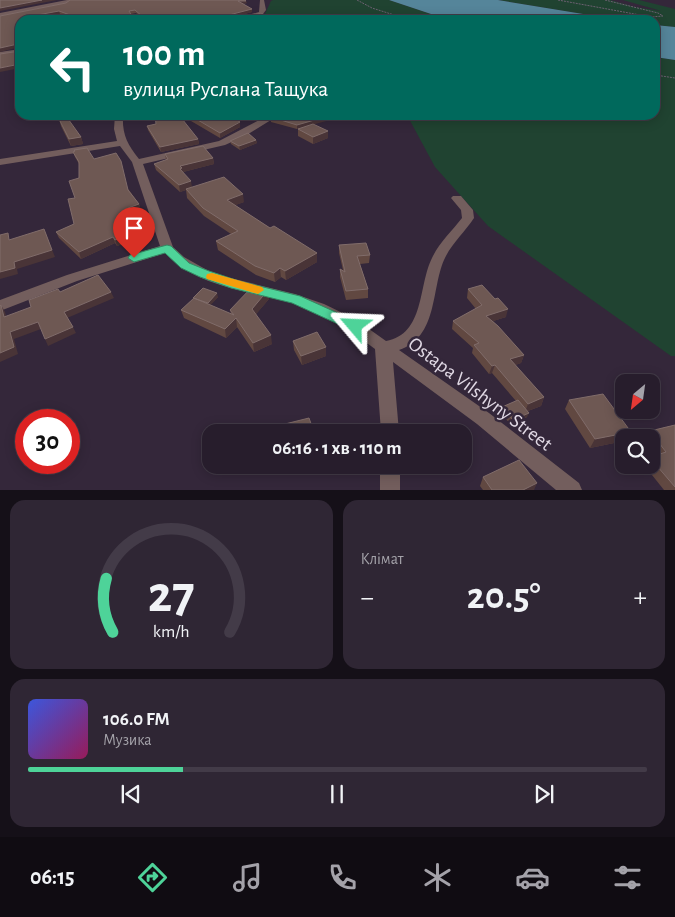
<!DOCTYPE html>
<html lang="uk">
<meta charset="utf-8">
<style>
body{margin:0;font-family:"Alegreya Sans",sans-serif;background:#2f2634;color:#f1f3f6;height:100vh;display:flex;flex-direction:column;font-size:19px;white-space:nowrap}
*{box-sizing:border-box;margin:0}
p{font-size:16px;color:#a4a2a9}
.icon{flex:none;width:28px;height:28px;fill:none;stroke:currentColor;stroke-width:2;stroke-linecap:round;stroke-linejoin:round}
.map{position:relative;height:490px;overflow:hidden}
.side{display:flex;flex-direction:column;gap:10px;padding:10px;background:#151018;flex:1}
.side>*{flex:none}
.top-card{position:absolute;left:15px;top:15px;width:645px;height:105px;border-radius:15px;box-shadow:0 2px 12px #0003,0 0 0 1px #433b48;background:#00695c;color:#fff;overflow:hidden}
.needle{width:32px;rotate:209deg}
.fabs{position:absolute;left:615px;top:374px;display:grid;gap:10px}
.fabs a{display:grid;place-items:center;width:45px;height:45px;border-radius:10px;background:#271d2c;box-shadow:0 2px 12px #0003,0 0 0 1px #433b48;font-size:25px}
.speed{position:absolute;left:15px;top:409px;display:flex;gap:10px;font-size:25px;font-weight:700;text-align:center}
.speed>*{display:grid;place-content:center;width:65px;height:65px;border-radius:50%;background:#271d2c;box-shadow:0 2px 12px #0003,0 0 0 1px #433b48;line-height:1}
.speed .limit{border:8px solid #d22;background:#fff;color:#111}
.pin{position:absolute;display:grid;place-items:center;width:42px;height:42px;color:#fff;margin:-51px -21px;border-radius:50% 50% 50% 0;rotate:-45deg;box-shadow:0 0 5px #0007}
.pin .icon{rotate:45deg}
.me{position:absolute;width:55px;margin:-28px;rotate:296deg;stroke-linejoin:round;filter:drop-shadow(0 0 4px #0008)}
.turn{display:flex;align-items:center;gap:18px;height:105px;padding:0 25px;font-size:22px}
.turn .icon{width:65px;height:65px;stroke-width:2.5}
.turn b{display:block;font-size:35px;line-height:42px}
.big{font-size:38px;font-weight:700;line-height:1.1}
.side .card{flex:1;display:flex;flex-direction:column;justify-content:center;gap:8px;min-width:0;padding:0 18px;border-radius:15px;background:#2f2634}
.side .dial{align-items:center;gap:0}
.dial svg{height:130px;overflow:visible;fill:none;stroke:#433b48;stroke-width:7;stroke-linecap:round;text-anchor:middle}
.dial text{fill:#f1f3f6;stroke:none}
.song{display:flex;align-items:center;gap:15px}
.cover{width:60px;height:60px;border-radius:8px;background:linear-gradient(135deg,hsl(230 70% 55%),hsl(330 70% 35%))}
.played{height:5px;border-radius:2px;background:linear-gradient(90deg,#4ed399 25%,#433b48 25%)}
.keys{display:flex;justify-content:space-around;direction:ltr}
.heat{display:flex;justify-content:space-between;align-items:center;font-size:28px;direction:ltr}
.side .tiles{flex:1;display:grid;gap:10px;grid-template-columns:1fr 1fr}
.card:last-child{grid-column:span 2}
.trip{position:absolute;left:202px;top:424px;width:270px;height:50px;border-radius:15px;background:#271d2c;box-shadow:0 2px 12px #0003,0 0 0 1px #433b48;font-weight:700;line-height:50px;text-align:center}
.tab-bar{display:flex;height:80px;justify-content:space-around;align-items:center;background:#100c12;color:#a4a2a9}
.tab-bar .icon{width:35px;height:35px}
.tab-bar .current{color:#4ed399}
.tab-bar b{font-size:22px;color:#f1f3f6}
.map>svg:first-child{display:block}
</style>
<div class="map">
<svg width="675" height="490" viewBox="0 0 675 490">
<rect width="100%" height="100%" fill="#34273a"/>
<path fill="#204331" d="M273,0H389L437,16L467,20H271L265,14L271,1Z
M498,0H610L635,7L661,11L623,0H639L675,9V27L655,25V20H620Z
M655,57L675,60V356H671L488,226L435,167L407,115H655Z"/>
<path fill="#55859a" d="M389,0H498L620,20H467L437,16Z
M655,25L675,27V60L655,57Z"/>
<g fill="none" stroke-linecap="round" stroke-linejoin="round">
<path stroke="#6d6172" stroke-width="1" stroke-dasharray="2 1" stroke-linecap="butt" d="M357,0L372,8L410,20
M558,0L651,17L663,16L658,13L605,0
M655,75L675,78"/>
<path fill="#735e5d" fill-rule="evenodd" d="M67,0H72L66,4L0,17V13Z
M260,0H264L266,10L263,14L239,20H230L259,12Z
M131,15H135L142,20H135Z
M20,49V53L0,56V52Z
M115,115H123C122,134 127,144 139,159L219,141L269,115H279L245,136L225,145L143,164L173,247L184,257L214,274L295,294L324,304L355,319L386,341C425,334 418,286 432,258C439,243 452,231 462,218L461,210L451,198L453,196H461L473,210L474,218C465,232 451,244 444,260C431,290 438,337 399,350L489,413L579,483L582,490H556L477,424L393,362L399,432H381L375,349C349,329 323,313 292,303C247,290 199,288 165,253L77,281L0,311V300L67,275L160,246L132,162L120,146L0,165V159L117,141L114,129Z
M380,465H400V490H380Z"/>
</g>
<path fill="#614841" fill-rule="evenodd" d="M66,3H247L242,4L252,9V12L229,18H270V20H76L60,14L20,20V47L0,16ZM136,13L142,18H133L131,14Z
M191,116L240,127L220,138L191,121Z
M271,117L314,125L328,138L313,144L298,136V129H300H297L271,122Z
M59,119L81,137L83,144L71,146L61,126Z
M156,124L198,139L199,144L161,152L148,130L147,126Z
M256,140L257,143L240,150L231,144L230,141Z
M73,152L94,159L129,190L139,204L141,210L132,213L144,230L146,236L117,246L115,243L81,259L59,238L56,232L74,224L75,198L79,178V164L75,157Z
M165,154L213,158L214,164L183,172L192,187L244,202L235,205L270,228L317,253V262L286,280L281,277L275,282L256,275L218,250L216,241L231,234L204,216L187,198L186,190L180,192L156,170L154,164L166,160Z
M339,245L370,255L369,263L360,264L368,289V298L346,300L340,277V269L343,270L339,253Z
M468,289L506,317L493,321L524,355L521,363L515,365L544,397L541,406L528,411L527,417L511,425L500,412L502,407L516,401L492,373L489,374L472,353L473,348L452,329L453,321L476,309L467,298Z
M218,297L210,305L231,314L230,310L269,299L256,314L272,344L254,352L237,327L226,338L184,318L181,310L194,299L193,298Z
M293,341L326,356L302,365L294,350Z
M569,400L624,438V441L590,448L565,409Z
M675,425V490H664L644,465H651V457L657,455L651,448V438H645L650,431Z
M483,477L534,490H483L480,486Z"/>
<path fill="#493437" d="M42,0H57L0,11V8Z
M238,1H246L247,3L238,4Z
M252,9V12L230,18L229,20V15Z
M59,11L60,14L27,20H21V18Z
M270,18V20H255Z
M18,44L20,47L0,52V48Z
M14,57H20V60L16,61Z
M20,64V68L0,72V68Z
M332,115H348L297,129V125Z
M240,122V127L220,138V133Z
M328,131V138L313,144V137Z
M81,137L83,144L71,146L69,139Z
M198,139L199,144L161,152L160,147Z
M256,140L257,143L240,150L239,146Z
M213,158L214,164L183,172L181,176L180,166Z
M191,181L192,188L180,192L179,185Z
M243,194L244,202L228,208L227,200Z
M139,204L141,210L130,214L128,208Z
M44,229L55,257L17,269L18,274L0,279V272L14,262Z
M144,230L146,236L117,246L115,240Z
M113,237L115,243L81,259L79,252Z
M317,253V262L286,280L285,271Z
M280,268L281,277L275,282L274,273Z
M268,290L269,299L253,318L252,309Z
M111,292L114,298L67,318L64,312Z
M217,293L218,297L209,307L208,303Z
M1,305L5,312L8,323L4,317Z
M508,309L506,317L484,324L486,316Z
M236,318L237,327L226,338L225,329Z
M38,322L41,329L14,339L18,354L0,362V353L10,332Z
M73,327L76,333L48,346L45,339Z
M271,335L272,344L254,352L253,343Z
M326,347V356L302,365L301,356Z
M524,355L521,363L508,368L510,359Z
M495,365L492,373L489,374L492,366Z
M544,397L541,406L525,412L528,404Z
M529,413L527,417L511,425L513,420Z
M631,432L627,438H624V441L590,448L595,439Z
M290,465H310L291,470Z
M537,483L534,490H523Z"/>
<path fill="#6e5853" stroke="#806c6a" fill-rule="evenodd" d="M0,0H42L0,8Z
M70,0H245L246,1H238L252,9L229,15L228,18L239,19L261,13L270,18L255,20H84L59,11L21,18L25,20H20V45L18,44L0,48V16L66,3ZM135,10L143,17L141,19L133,18L129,11Z
M20,51V57H14L20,62V64L0,68V54Z
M155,115H179L198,139L160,147L147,126L156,124Z
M198,115H229L240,122L220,133L191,116Z
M275,115H332L297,125L271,117Z
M66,116L81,137L69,139L59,119Z
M313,124L328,131L313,137L298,129Z
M248,133L256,140L239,146L230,141Z
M203,146L213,158L180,166L182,168L180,169L191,181L179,185L154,164L168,159L165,154Z
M87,148L94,159L116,153L121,161L128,190L139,204L128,208L144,230L115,240L113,237L79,252L56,232L74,224L68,199L75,198L69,181L79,178V162L73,152L75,151L74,150Z
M224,177L243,194L227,200L270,228L274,226L317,253L285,271L280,268L274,273L255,266L216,241L238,231L203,208L186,189Z
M44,229L52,250L14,262L15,268L0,272V235L8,233L9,240Z
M366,243L370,255L357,256L368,289L346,291L340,269L345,272L339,245Z
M98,275L111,292L64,312L73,327L45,339L38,322L10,332L14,347L0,353V306L1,305L4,317L31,307L29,300L58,289L60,292Z
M482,285L495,299L498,298L508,309L486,316L498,326L524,355L510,359L544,397L528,404L495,365L492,366L474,345L479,343L453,321L482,305L468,289Z
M252,287L268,290L252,309L271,335L253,343L236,318L225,329L181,310L194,298L234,315L230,310Z
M203,288L217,293L208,303L193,298Z
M317,332L326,347L301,356L293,341Z
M603,394L631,432L595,439L569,400Z
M518,400L529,413L513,420L502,407Z
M309,418L314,432H283L281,425Z
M675,425V487L651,459V457L666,452L650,431Z
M519,460L537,483L523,490H492L483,477Z"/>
<path fill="#4ed399" stroke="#338963" d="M167,245L171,246L189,263L209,271L239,281L300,296L360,323L362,326L360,330H351L292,303L231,288L200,277L181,268L165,253L134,262L128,258L130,255Z"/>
<path fill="#f59e0b" d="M212,273L262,287L264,290L258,294L207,279L206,277L207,274Z"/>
<g text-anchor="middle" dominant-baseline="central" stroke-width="5" stroke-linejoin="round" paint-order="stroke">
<g font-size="20" fill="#e1d9e5" stroke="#34273a">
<text transform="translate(480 394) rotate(37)">Ostapa Vilshyny Street</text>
</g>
</g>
</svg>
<div class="fabs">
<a><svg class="needle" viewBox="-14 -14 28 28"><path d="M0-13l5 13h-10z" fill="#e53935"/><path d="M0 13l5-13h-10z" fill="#a4a2a9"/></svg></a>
<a><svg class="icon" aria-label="search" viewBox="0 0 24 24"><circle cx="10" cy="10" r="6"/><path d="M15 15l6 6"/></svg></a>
</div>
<div class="speed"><div class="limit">30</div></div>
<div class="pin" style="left:134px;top:258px;background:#d93025"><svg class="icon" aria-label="arrive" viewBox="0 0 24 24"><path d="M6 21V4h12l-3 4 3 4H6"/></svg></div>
<svg class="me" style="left:355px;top:326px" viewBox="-20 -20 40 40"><path d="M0-17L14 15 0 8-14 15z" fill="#4ed399" stroke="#fff" stroke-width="4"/></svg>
<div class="trip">06:16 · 1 хв · 110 m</div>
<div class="top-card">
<div class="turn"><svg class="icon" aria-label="left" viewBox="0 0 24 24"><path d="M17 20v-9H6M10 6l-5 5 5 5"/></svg><div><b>100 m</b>вулиця Руслана Тащука</div></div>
</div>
</div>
<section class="side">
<div class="tiles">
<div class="card dial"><svg viewBox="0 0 100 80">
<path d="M14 69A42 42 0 1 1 86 69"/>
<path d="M14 69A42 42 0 0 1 10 36" stroke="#4ed399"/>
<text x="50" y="56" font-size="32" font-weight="700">27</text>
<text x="50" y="72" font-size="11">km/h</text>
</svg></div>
<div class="card"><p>Клімат</p>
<div class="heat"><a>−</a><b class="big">20.5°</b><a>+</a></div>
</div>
<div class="card">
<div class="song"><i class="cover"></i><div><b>106.0 FM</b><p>Музика</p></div></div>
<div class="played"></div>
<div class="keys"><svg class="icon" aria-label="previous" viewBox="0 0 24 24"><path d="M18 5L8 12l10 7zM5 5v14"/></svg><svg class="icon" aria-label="pause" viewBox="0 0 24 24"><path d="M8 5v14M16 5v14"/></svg><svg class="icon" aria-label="next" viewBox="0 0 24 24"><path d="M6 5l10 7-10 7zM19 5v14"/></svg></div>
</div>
</div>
</section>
<nav class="tab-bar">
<b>06:15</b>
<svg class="icon current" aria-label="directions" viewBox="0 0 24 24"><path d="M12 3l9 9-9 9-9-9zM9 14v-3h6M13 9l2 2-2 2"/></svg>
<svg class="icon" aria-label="music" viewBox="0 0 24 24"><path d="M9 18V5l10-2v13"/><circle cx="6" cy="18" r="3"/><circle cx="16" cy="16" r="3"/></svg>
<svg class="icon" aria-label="phone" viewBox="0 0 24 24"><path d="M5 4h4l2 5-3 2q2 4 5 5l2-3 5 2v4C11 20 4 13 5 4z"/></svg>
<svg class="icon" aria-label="climate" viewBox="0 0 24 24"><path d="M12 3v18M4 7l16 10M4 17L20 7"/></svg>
<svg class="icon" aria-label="car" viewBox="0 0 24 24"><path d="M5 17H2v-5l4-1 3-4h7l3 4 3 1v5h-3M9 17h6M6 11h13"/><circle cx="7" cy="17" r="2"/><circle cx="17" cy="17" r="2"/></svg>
<svg class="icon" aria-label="filters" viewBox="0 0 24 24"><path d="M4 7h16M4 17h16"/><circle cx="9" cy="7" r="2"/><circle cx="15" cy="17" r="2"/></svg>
</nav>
